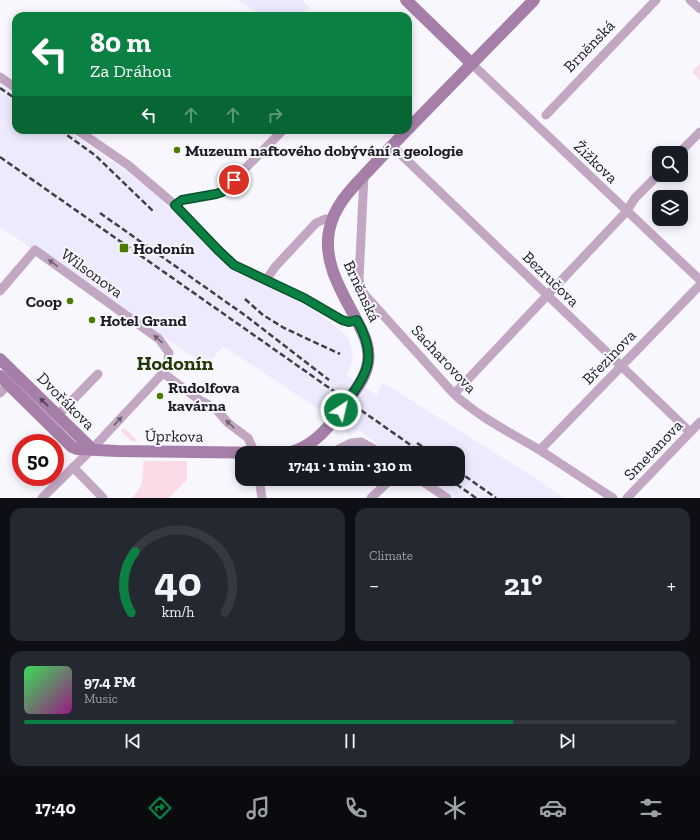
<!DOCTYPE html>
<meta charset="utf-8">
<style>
body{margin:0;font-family:"Zilla Slab",serif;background:#242831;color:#f1f3f6;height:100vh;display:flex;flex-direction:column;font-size:15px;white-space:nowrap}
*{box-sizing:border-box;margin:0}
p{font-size:13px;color:#9ea1a6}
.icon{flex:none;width:22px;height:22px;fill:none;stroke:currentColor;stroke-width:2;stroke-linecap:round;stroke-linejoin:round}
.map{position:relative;height:498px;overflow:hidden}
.side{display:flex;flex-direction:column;gap:10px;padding:10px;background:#0d0f14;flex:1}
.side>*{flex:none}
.guide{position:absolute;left:12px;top:12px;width:400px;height:122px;border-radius:12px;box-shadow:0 2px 10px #0003;background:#0b8043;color:#fff;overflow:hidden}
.controls{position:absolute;left:652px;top:146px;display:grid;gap:8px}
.controls a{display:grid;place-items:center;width:36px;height:36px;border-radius:8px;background:#171b24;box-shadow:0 2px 10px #0003;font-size:20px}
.speed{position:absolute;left:12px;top:434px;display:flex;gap:8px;font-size:20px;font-weight:700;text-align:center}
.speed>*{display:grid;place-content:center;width:52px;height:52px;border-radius:50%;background:#171b24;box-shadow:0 2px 10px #0003;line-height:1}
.speed .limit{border:6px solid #d22;background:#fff;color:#111}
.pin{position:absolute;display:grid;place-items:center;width:34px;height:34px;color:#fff;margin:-17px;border:2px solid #fff;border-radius:50%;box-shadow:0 1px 4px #0007}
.me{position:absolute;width:44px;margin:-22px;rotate:35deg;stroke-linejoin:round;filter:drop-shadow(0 0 3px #0008)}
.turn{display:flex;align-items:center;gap:14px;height:84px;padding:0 12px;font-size:18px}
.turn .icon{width:52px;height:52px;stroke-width:2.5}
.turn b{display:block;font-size:28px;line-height:34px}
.lanes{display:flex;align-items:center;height:38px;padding:0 12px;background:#0003;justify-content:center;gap:20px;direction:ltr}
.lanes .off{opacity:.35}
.big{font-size:30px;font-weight:700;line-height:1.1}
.side .widget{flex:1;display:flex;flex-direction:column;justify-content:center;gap:6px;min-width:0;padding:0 14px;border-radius:12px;background:#242831}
.side .dial{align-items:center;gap:0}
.dial svg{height:104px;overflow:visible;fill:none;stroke:#363941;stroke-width:7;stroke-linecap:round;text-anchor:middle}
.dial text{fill:#f1f3f6;stroke:none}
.song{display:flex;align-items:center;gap:12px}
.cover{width:48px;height:48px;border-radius:6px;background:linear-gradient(135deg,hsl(130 70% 55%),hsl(310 70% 35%))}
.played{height:4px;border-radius:2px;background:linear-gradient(90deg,#0b8043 75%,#363941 75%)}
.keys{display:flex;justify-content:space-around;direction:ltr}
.heat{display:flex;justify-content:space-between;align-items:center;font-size:22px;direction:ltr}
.side .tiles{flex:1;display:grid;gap:10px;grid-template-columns:1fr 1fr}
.widget:last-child{grid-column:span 2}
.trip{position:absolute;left:235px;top:446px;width:230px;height:40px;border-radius:12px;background:#171b24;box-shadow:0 2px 10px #0003;font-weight:700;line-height:40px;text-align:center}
.tab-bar{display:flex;height:64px;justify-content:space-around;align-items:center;background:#090b0e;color:#9ea1a6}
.tab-bar .icon{width:28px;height:28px}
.tab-bar .selected{color:#0b8043}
.tab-bar b{font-size:18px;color:#f1f3f6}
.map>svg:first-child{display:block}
</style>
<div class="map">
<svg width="700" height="498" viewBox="0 0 700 498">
<rect width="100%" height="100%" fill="#f8f7fe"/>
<path fill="#edeafd" d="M238,0H302L310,8L302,16H261Z
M0,84L16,95V130H66L129,173L158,197L217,256L238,273L280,291L324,317L347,336L353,351L352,363L346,375L377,395L382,384L387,385L532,476L564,498H455L428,479H458V453H391L358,430L350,435L328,420L329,417L324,413L223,346L207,366L0,227Z"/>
<path fill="#fbdce6" d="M700,63V80L692,72Z
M124,427L138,441H131L121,431Z
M143,461H187V480L169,498H132C143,487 144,476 143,461Z"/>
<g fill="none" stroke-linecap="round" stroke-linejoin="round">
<path stroke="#c2a7c3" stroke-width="9" d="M690,0L700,9
M472,64L700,280
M0,77L16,88
M546,115L656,0
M77,130L128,165L175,205L227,259L234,265L304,298L341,320L349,322L357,320
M392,146L690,432
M679,153L700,132
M364,175L359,279L361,288L365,295L454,394C479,417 509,432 538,449C563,465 588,482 613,498
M175,205L182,200L216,194L222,192L283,130
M266,280L275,267L316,223L325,219H332
M0,291L35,250L159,339L169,353L167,367L163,373L92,449L42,498
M163,373L198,399L216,409L228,423L248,438L255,453
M0,393L9,384
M454,394L626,212L635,198L659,174
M58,415L98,374
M540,450L700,285
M331,453L351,443L361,442L381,453
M73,467L103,498
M259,479L262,498
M419,479L447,498
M371,498L391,479
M627,498L700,422"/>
<path stroke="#a67fa9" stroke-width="12" d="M406,0L472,64
M408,129L534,0
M0,359L92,449
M0,376L72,447L77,449L117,451L287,453C311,448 327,431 340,411C349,398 363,383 367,367C372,350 364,334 356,319C342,292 323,263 329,231C334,205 352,188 370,169C382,156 395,143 407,130"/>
<path stroke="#414046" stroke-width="2.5" stroke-dasharray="6 3" stroke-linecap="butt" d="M0,88L16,99
M60,130L96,156L154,212
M0,157L422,453
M100,213L246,316L329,380
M245,299L263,315L284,328L340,354
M417,443L432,453
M458,471L496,498
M449,479L476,498"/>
</g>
<defs><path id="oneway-solid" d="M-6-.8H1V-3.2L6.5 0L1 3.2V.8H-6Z"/></defs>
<g fill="#6f6172">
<use href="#oneway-solid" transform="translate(53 263) rotate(-144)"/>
<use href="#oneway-solid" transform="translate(158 339) rotate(-139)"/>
<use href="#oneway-solid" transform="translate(118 421) rotate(-47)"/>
<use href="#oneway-solid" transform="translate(230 424) rotate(-137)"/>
</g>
<use fill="#534357" href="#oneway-solid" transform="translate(44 402) rotate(-136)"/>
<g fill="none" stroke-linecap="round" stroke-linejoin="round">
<g stroke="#07532c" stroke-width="10">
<path id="route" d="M234,180L222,192L216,194L182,200L175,205L218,250L234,265L304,298L342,320L349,322L357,320C380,361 365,376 341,410"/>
</g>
<use href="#route" stroke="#0b8043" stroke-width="7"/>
</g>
<g fill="#4d7b00" stroke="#f8f7fe" stroke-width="1.5">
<circle cx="177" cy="150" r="4"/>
<rect x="119" y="243" width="10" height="10" rx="2"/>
<circle cx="70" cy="301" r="4"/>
<circle cx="92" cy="320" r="4"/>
<circle cx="160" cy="396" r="4"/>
</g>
<g text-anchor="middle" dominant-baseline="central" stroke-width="4" stroke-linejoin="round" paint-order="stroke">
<g font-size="16" fill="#1c1b21" stroke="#f8f7fe">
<text transform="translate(589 46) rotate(-46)">Brněnská</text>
<text transform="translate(596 162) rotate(44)">Žižkova</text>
<text transform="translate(92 273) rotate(36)">Wilsonova</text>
<text transform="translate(551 279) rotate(44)">Bezručova</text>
<text transform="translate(362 291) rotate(65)">Brněnská</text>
<text transform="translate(609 357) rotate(-46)">Březinova</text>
<text transform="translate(444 359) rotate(47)">Sacharovova</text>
<text transform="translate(66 401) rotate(45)">Dvořákova</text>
<text transform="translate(174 436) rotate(1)">Úprkova</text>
<text transform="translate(653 450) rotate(-46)">Smetanova</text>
</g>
<g font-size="16" font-weight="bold" fill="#1c1b21" stroke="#f8f7fe" text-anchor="start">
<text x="185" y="150">Muzeum naftového dobývání a geologie</text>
<text x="133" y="248">Hodonín</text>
<text x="62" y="301" text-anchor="end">Coop</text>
<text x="100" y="320">Hotel Grand</text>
<text x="168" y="387">Rudolfova<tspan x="168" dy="18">kavárna</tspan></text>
</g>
<g font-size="20" font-weight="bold" fill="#233905" stroke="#f8f7fe">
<text x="175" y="363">Hodonín</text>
</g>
</g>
</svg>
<div class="controls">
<a><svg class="icon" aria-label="search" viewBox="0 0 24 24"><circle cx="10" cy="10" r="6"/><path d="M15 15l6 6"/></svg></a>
<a><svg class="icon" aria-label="layers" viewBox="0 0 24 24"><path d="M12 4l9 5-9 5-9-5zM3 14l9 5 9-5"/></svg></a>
</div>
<div class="speed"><div class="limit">50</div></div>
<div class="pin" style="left:234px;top:180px;background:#d93025"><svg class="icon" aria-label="arrive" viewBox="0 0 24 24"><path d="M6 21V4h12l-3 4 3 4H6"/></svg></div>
<svg class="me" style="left:341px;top:410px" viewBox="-20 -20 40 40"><circle r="17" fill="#0b8043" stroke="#fff" stroke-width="3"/><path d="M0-11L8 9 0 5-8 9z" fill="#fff"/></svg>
<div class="trip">17:41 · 1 min · 310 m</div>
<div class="guide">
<div class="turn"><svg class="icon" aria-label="left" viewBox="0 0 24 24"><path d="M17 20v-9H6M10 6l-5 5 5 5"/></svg><div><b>80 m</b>Za Dráhou</div></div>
<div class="lanes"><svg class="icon" aria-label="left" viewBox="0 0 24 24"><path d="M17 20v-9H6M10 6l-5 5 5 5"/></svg><svg class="icon off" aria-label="ahead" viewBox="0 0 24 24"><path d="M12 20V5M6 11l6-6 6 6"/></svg><svg class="icon off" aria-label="ahead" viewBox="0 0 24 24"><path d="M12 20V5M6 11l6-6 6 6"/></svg><svg class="icon off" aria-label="right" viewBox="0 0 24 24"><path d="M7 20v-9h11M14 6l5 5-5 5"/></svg></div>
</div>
</div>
<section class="side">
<div class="tiles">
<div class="widget dial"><svg viewBox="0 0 100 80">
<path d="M14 69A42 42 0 1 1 86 69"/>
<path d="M14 69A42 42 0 0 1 17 22" stroke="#0b8043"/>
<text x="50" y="56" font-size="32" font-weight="700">40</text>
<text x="50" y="72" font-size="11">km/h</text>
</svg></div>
<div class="widget"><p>Climate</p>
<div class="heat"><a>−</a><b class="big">21°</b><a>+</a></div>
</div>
<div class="widget">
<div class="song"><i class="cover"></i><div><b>97.4 FM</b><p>Music</p></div></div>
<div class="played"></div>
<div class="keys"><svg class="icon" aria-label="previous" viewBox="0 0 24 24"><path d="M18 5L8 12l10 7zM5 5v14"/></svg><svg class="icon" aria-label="pause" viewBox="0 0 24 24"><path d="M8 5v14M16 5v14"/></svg><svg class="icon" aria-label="next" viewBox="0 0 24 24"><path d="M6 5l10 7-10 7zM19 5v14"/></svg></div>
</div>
</div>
</section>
<nav class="tab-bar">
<b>17:40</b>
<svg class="icon selected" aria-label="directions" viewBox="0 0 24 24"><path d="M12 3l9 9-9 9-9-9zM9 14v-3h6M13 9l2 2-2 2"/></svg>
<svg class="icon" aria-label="music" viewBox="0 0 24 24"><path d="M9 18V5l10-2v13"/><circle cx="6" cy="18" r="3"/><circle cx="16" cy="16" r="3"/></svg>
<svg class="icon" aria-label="phone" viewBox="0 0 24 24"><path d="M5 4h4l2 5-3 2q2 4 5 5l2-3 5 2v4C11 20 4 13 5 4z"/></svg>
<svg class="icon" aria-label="climate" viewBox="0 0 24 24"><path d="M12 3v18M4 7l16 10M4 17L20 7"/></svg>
<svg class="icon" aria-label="car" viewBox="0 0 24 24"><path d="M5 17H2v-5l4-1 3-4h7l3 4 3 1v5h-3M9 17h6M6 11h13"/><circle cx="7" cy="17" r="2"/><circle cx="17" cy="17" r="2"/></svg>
<svg class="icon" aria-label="filters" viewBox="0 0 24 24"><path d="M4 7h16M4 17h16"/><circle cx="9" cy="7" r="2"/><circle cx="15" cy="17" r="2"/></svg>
</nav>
